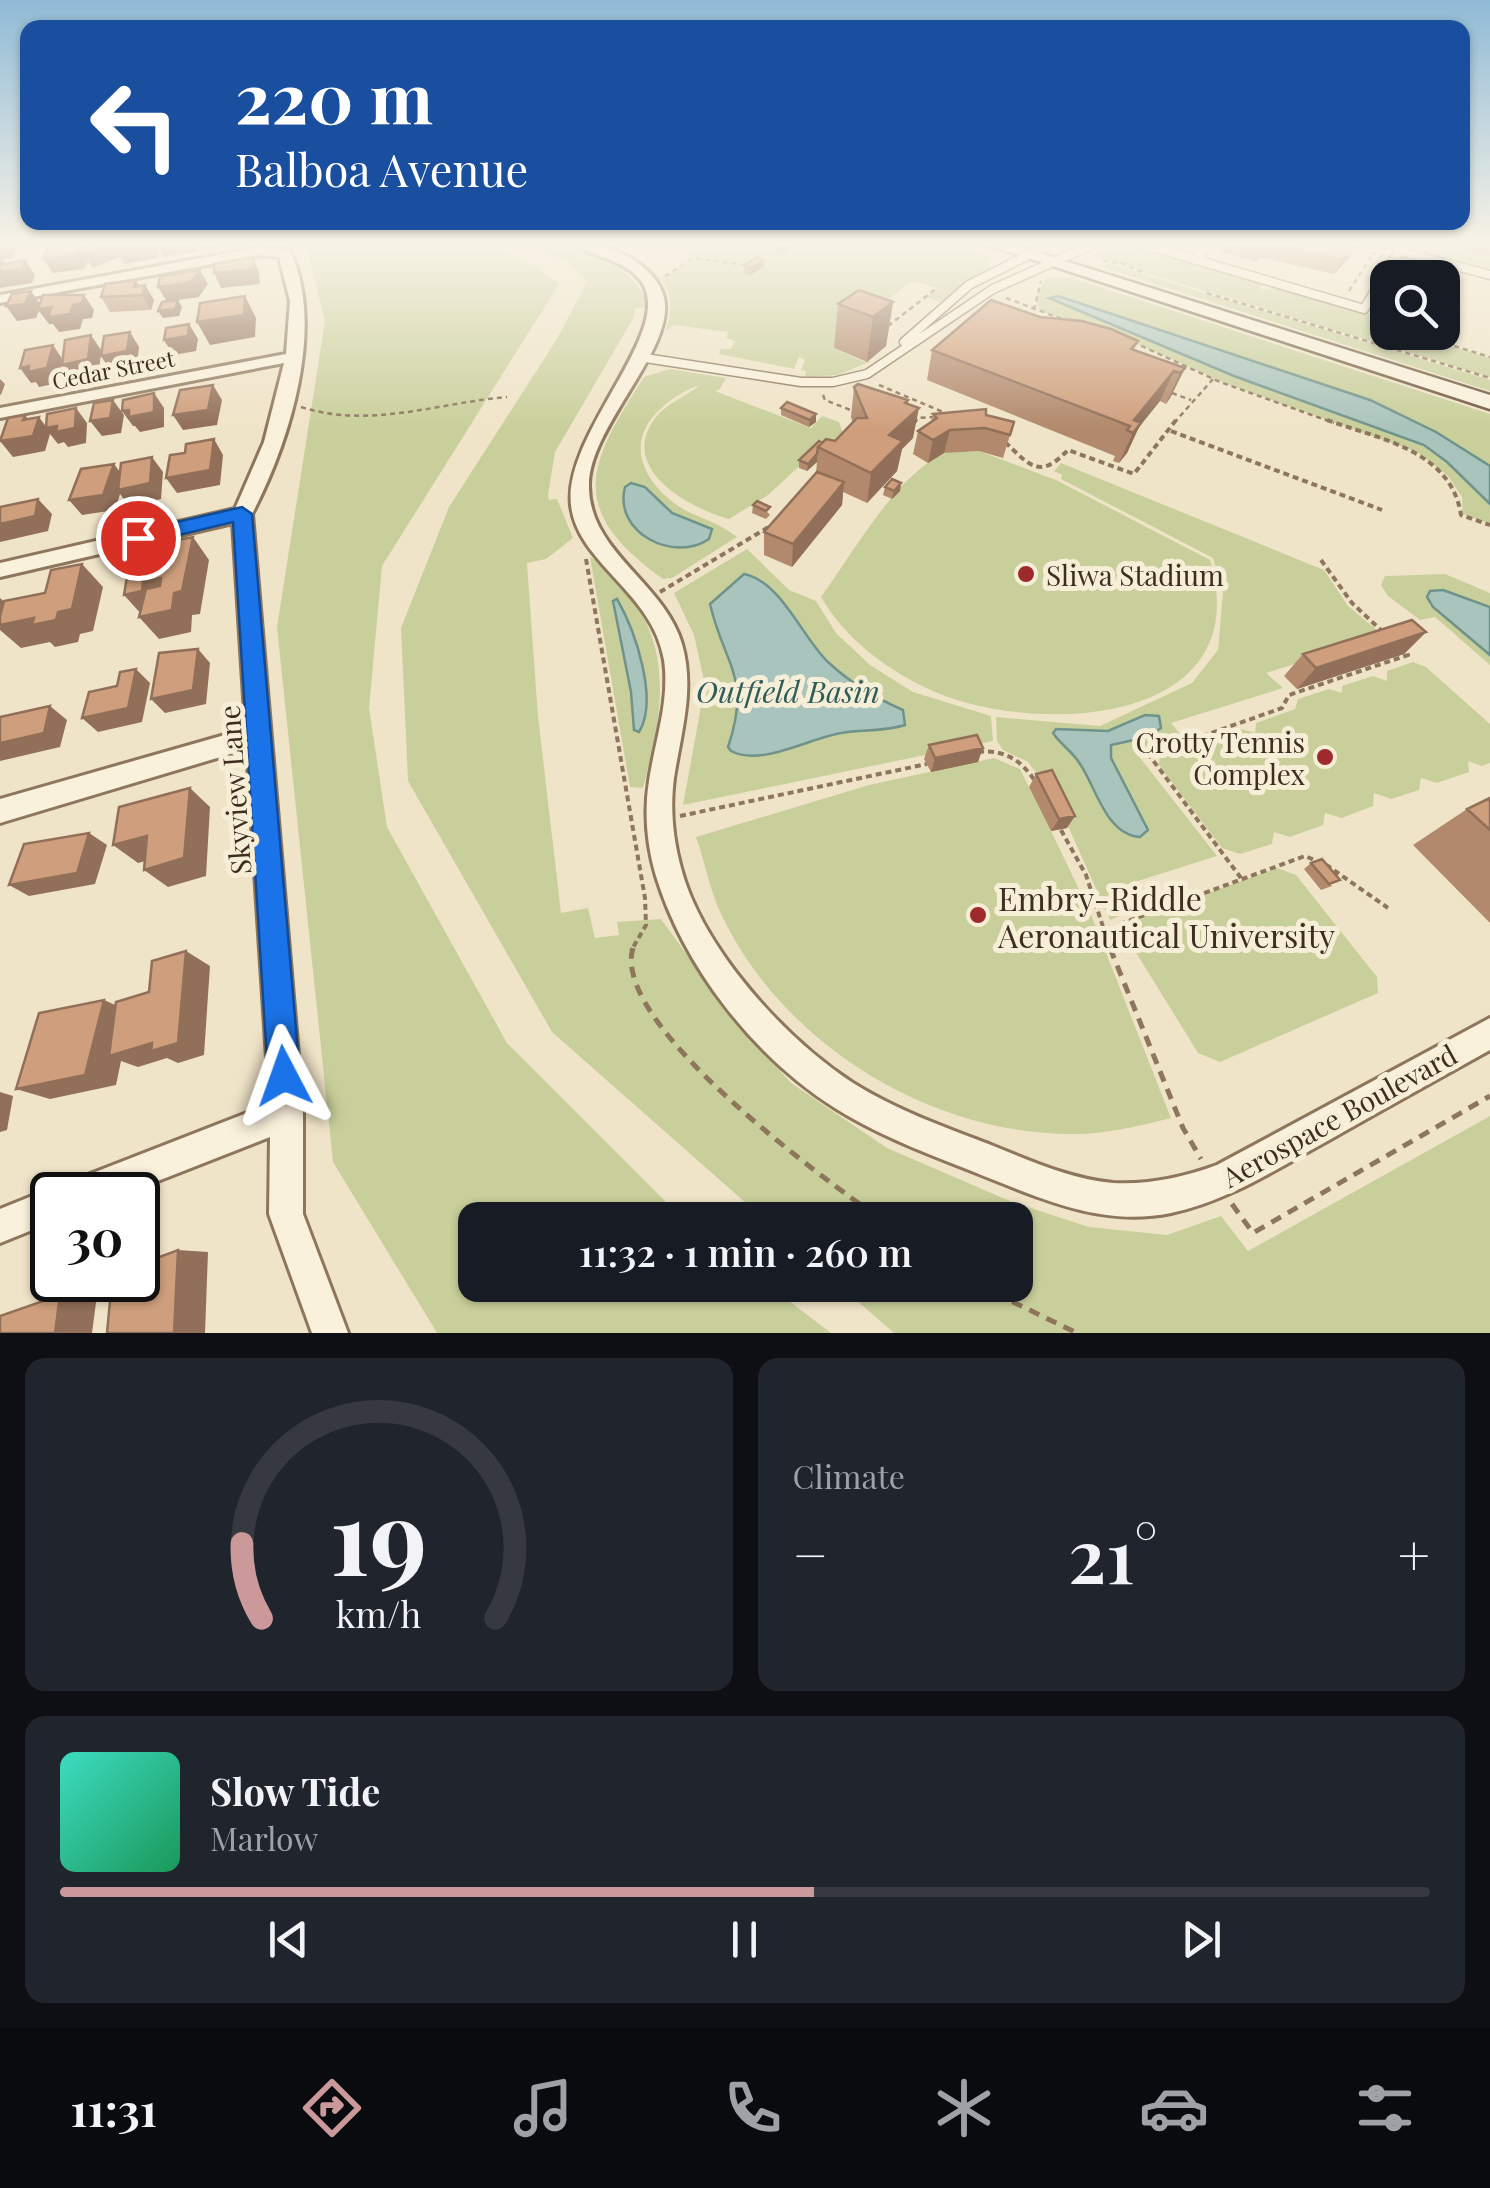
<!DOCTYPE html>
<meta charset="utf-8">
<style>
body{margin:0;font-family:"Playfair Display",serif;background:#20242c;color:#f1f3f6;height:100vh;display:flex;flex-direction:column;font-size:38px;white-space:nowrap}
*{box-sizing:border-box;margin:0}
p{font-size:32px;color:#9ea1a6}
.icon{flex:none;width:55px;height:55px;fill:none;stroke:currentColor;stroke-width:2;stroke-linecap:round;stroke-linejoin:round}
.map{position:relative;height:1333px;overflow:hidden}
.drawer{display:flex;flex-direction:column;gap:25px;padding:25px;background:#0d0f14;flex:1}
.drawer>*{flex:none}
.banner{position:absolute;left:20px;top:20px;width:1450px;height:210px;border-radius:20px;box-shadow:0 2px 8px #0004;background:#1a4fa0;color:#fff;overflow:hidden}
.tools{position:absolute;left:1370px;top:260px;display:grid;gap:20px}
.tools a{display:grid;place-items:center;width:90px;height:90px;border-radius:20px;background:#171b24;box-shadow:0 2px 8px #0004;font-size:50px}
.speed{position:absolute;left:30px;top:1172px;display:flex;gap:20px;font-size:50px;font-weight:700;text-align:center}
.speed>*{display:grid;place-content:center;width:130px;height:130px;border-radius:50%;background:#171b24;box-shadow:0 2px 8px #0004;line-height:1}
.speed .limit{border:5px solid #111;border-radius:15px;background:#fff;color:#111}
.pin{position:absolute;display:grid;place-items:center;width:85px;height:85px;color:#fff;margin:-42px;border:5px solid #fff;border-radius:50%;box-shadow:0 2px 10px #0007}
.me{position:absolute;width:110px;margin:-55px;rotate:356deg;stroke-linejoin:round;filter:drop-shadow(0 0 8px #0008)}
.turn{display:flex;align-items:center;gap:35px;height:210px;padding:0 50px;font-size:45px}
.turn .icon{width:130px;height:130px;stroke-width:2.5}
.turn b{display:block;font-size:70px;line-height:85px}
.big{font-size:75px;font-weight:600;line-height:1.1}
.drawer .tile{flex:1;display:flex;flex-direction:column;justify-content:center;gap:15px;min-width:0;padding:0 35px;border-radius:20px;background:#20242c}
.drawer .dial{align-items:center;gap:0}
.dial svg{height:260px;overflow:visible;fill:none;stroke:#363941;stroke-width:7;stroke-linecap:round;text-anchor:middle}
.dial text{fill:#f1f3f6;stroke:none}
.song{display:flex;align-items:center;gap:30px}
.cover{width:120px;height:120px;border-radius:15px;background:linear-gradient(135deg,hsl(170 70% 55%),hsl(150 70% 35%))}
.played{height:10px;border-radius:5px;background:linear-gradient(90deg,#cc999b 55%,#363941 55%)}
.keys{display:flex;justify-content:space-around;direction:ltr}
.heat{display:flex;justify-content:space-between;align-items:center;font-size:55px;direction:ltr}
.drawer .tiles{flex:1;display:grid;gap:25px;grid-template-columns:1fr 1fr}
.tile:last-child{grid-column:span 2}
.trip{position:absolute;left:458px;top:1202px;width:575px;height:100px;border-radius:20px;background:#171b24;box-shadow:0 2px 8px #0004;font-weight:600;line-height:100px;text-align:center}
.tabs{display:flex;height:160px;justify-content:space-around;align-items:center;background:#090b0e;color:#9ea1a6}
.tabs .icon{width:70px;height:70px}
.tabs .active{color:#cc999b}
.tabs b{font-size:45px;color:#f1f3f6}
.map>svg:first-child{display:block}
</style>
<div class="map">
<svg width="1490" height="1333" viewBox="0 0 1490 1333">
<rect width="100%" height="100%" fill="#f0e4c8"/>
<path fill="#c9cf9b" d="M305,243C387,242 493,224 559,284L382,566L369,708L387,827L507,1043L684,1220H475V1285H768L831,1333H437L333,1162L277,627L325,321Z
M511,243C528,243 552,238 568,244C602,254 637,272 649,307L635,308L634,317L555,452L548,495L549,500L557,499L573,538L546,559L527,563L538,716L561,913L588,908L595,938L619,935L617,922L661,919L737,1024L791,1083L887,1148L1012,1202L1089,1227L1167,1235L1221,1216L1248,1251L1490,1116V1333H894L839,1285H1015V1220H765L552,1032L408,781L401,628L449,507L555,342L587,282L566,260Z
M668,243H954L992,258L987,262L993,267L940,302L927,297L938,288L912,281L857,323L862,326L833,348L862,361H871L838,375L805,377L806,371L801,370L805,360L799,357L794,369L719,354L721,349H731L735,341L726,338L728,332L674,325L666,331C671,311 675,292 659,279L697,259Z
M1115,243H1129L1257,281L1263,290L1281,288L1378,317L1387,324L1388,332L1422,333L1440,338L1439,342L1490,358V377L1146,273L1118,261L1095,260L1096,251Z
M1417,243H1439L1490,256V271L1414,251Z
M1109,264L1490,380V391L1102,267Z
M1046,278H1072L1490,414V524L1463,514L1462,497L1448,476L1417,452L1227,384L1124,338L1040,311L1035,298Z
M670,369L726,378L720,389L715,391L811,428L822,416L839,422L848,448L820,447L768,495L729,519C689,508 616,468 656,417C667,403 687,396 700,385C681,391 661,405 649,422C629,453 648,483 674,503C692,517 714,519 737,537L672,578L663,579C565,509 588,464 644,377Z
M979,451L1056,480L1210,560C1260,729 1027,738 924,687C882,666 845,638 821,597C852,555 894,478 941,455C951,450 967,452 979,451Z
M1061,463L1324,570L1348,606L1384,636L1266,673L1283,688L1171,723L1183,737L1134,750L1217,856L1122,886L1138,908L1110,920L1056,799L1028,762L1003,750L997,741L996,717L1100,726L1192,683L1218,650L1223,592L1213,558L1061,479L1062,475L1054,471Z
M747,549L789,590L816,601L836,633L870,665L913,692L991,716L993,741L683,805L705,685L694,635L674,593Z
M590,557C609,566 623,584 634,601C674,661 660,722 643,788L630,787Z
M1445,574L1490,593V665L1435,617L1420,620L1388,596L1381,585L1385,576Z
M1413,662L1426,667L1490,724V763L1482,766L1468,761L1469,772L1437,783L1421,778L1419,790L1391,799L1374,793L1373,806L1342,818L1325,813L1323,825L1290,837L1274,832L1272,844L1240,854L1222,848L1159,765L1160,754L1192,745L1206,749L1209,739L1241,729L1255,733L1256,723L1295,709L1298,699L1329,689L1342,693V686L1373,676L1387,681V671Z
M994,758L1020,769L1051,831L1090,912L1171,1118C1139,1126 1107,1134 1074,1134C931,1135 784,1045 722,916C710,892 705,862 696,837L869,785Z
M1277,868L1296,875L1377,977L1378,993L1220,1062L1198,1053L1127,938L1128,922Z"/>
<path fill="#a9c4bc" stroke="#6f938a" stroke-width="2.5" d="M1058,296L1370,400L1436,432L1490,466V504L1447,462L1424,445L1234,376L1049,298Z
M631,483L645,487L672,513L712,529L709,539C674,563 613,533 625,487Z
M744,574C781,581 803,639 829,663C852,684 875,698 903,710L905,725C884,732 862,729 841,733C810,738 761,767 731,751L728,747C752,677 724,665 710,604Z
M1443,590L1490,607V655L1433,607L1427,597L1430,591Z
M617,599C635,630 659,700 639,732L634,730L631,692L613,601Z
M1145,715L1159,716L1161,728L1148,737L1111,745V758L1148,830L1140,837C1106,835 1096,787 1080,764C1073,752 1061,745 1053,733L1056,729L1108,731Z"/>
<g fill="none" stroke-linecap="round" stroke-linejoin="round">
<g stroke="#8d765c" stroke-width="11">
<path id="lane" d="M1139,243L1364,309L1404,243
M1398,251L1490,275
M1195,260L1209,243
M904,342L969,285L1052,243
M639,357L801,382H833L867,374L993,289L1096,243"/>
</g>
<g stroke="#8d765c" stroke-width="6">
<path id="street" d="M573,243C605,241 656,263 664,298C676,348 589,427 589,485C588,552 664,582 682,644C695,689 681,733 674,778C670,808 673,839 681,868C702,948 785,1039 853,1083C896,1110 944,1127 991,1145C1031,1161 1070,1179 1113,1183C1149,1185 1184,1177 1217,1165L1490,1018V1050C1434,1081 1378,1112 1322,1144C1273,1171 1227,1201 1171,1213C1107,1226 1052,1203 994,1180C940,1158 884,1139 835,1108C754,1057 684,967 656,876C647,846 644,812 649,781C655,740 670,701 664,660C653,592 577,563 571,505C563,432 677,330 641,281C626,260 593,257 573,243Z
M262,247L290,251C326,327 289,443 252,514L303,1114V1214L348,1333H312L269,1214L270,1137L122,1195H52V1222L0,1243V1209L52,1188L63,1193L67,1183L270,1104L247,749L0,823V799L246,729L233,523L0,577V563L235,509L264,442L284,363L0,418V408L286,354L290,301L279,257L262,255L0,303V295Z"/>
</g>
<g stroke="#6f573f" stroke-width="5">
<path id="secondary" d="M982,243H1008L1490,395V409Z"/>
</g>
<path stroke="#8d765c" stroke-width="2.5" stroke-dasharray="5 4" stroke-linecap="butt" d="M1354,247L1382,256L1386,243
M1103,261L1121,263L1146,274
M665,276L694,258L745,265
M1349,291L1373,254
M1207,293L1490,378
M1006,298L1062,319
M1034,310L1041,281
M1384,314L1388,308
M1381,318L1388,323
M888,326L937,288
M1427,332L1443,337L1441,342L1490,357
M1133,342L1220,382L1334,423
M879,385L943,412L945,417
M1172,393L1191,400
M823,395L825,400L853,411
M301,407C370,429 437,403 507,397
M914,423L918,418L936,417
M1174,423L1213,379"/>
<path stroke="#8d765c" stroke-width="4" stroke-dasharray="6 4" stroke-linecap="butt" d="M1327,420C1379,439 1451,450 1461,515L1490,525
M913,424L916,420
M1171,431L1382,510
M1005,442C1031,467 1040,479 1068,450L1134,474L1176,420
M586,559L645,898L646,925L631,951
M1321,560L1352,603L1383,632
M660,592L772,525
M978,752C1004,749 1021,760 1035,781
M680,816L927,764
M1061,830L1086,875L1111,951
M1241,878L1149,755L1282,708L1289,695L1408,655L1405,652
M1125,933L1120,924L1305,856L1328,866L1388,908"/>
<path stroke="#8d765c" stroke-width="5" stroke-dasharray="11 8" stroke-linecap="butt" d="M633,948C610,1024 824,1179 882,1220
M1110,948L1183,1128L1201,1159
M1232,1204L1253,1233L1490,1096
M978,1285L1077,1333"/>
<use href="#lane" stroke="#faf1dc" stroke-width="8"/>
<use href="#street" fill="#faf1dc" fill-rule="evenodd"/>
<use href="#secondary" fill="#faf1dc" fill-rule="evenodd"/>
</g>
<path fill="#b2896c" d="M1223,243H1358L1349,258L1334,274L1259,257L1256,262L1219,251Z
M1448,243H1490V256L1447,245Z
M776,245L794,246L783,254L776,252Z
M744,266L764,267L750,275L744,273Z
M145,285L154,300L151,310L110,312L101,297Z
M893,302L886,346L867,362L834,348L838,304Z
M1040,317L1138,341L1134,350L1185,368L1170,398L1166,404L1160,401L1139,427L1127,453L1119,463L1113,461L1115,456L927,380L932,350Z
M854,387L908,400L913,438L902,449L897,471L867,503L843,492L842,505L792,567L764,555V532L816,473L817,462L807,471L799,468V460L822,443L835,441L853,423L851,417Z
M781,408L816,414V422L809,427L781,415Z
M933,414L986,415L1014,422L1003,458L979,451L944,453L928,463L913,454L918,431L931,422Z
M901,483L900,491L892,499L883,495L885,487Z
M757,501L770,515L766,519L752,513L753,505Z
M1426,632L1404,654L1297,689L1284,676L1303,654Z
M929,745L978,762L931,772L924,759Z
M1036,774L1067,828L1051,831L1029,787Z
M1490,798V923L1413,845L1467,809Z
M1311,863L1332,886L1321,890L1304,869Z"/>
<path fill="#916f58" d="M3,243H15L17,245L13,258L2,259L10,269L25,260L35,275L32,283L0,288V244Z
M80,243H84L90,252L111,243H154L158,250V258L124,264L120,257L92,268L88,261L84,269L53,273L43,259Z
M156,243H197L198,251L163,257Z
M199,243H223L221,248L202,250Z
M790,243H795L794,246L783,254V247Z
M1357,244L1349,258L1334,274L1342,260Z
M253,257L259,272L260,284L221,288L214,273Z
M764,260V267L750,275V268Z
M200,270L208,284L199,297L178,300L182,307L179,316L163,318L158,311L167,302L158,287Z
M136,280L143,292L145,285L154,300L151,310L142,295L134,287Z
M31,291L41,306L73,305L84,295L94,310L92,318L83,319L80,329L59,332L53,324H49L39,311L36,318L17,321L6,306Z
M245,296L256,318L255,337L210,345L197,322Z
M893,302L886,346L867,362L873,317Z
M189,324L198,339L196,351L173,355L164,340Z
M130,332L139,347L137,366L111,371L101,356Z
M91,335L101,350L99,374L73,380L62,365L58,383L39,387L36,382L31,383L20,368L53,345L63,360Z
M1185,368L1170,398L1166,404L1180,373Z
M1174,371L1160,401L1139,427L1127,453L1119,463L1133,433L1134,420Z
M0,379L5,384L1,395L0,394Z
M213,385L222,400L217,425L183,430L173,415Z
M154,393L164,408V427L140,432L135,426H133L122,411Z
M113,400L124,415L121,433L102,436L90,421Z
M908,400L905,420L919,408L913,438L902,449L897,471L867,503L871,473L889,435L905,403Z
M76,408L87,423L86,443L68,447L64,442L58,444L50,434L45,451L13,457L0,441L23,420L25,415L35,428L39,417L47,428Z
M816,414V422L809,427L810,420Z
M950,430L944,453L928,463L933,440Z
M214,439L223,455L220,485L177,493L166,478Z
M817,454V462L807,471L808,464Z
M152,457L163,472L161,499L129,506L120,494L115,510L82,515L69,500L114,464L125,479Z
M844,482L842,505L792,567L793,544Z
M901,483L900,491L892,499L894,491Z
M38,499L52,514L48,531L0,542V524Z
M193,537L209,560L200,614L192,615L191,632L159,639L139,617L143,616L124,595L143,582Z
M82,564L103,587L93,631L80,634L78,642L55,647L50,642L21,648L0,630V598L12,609L58,612Z
M1426,632L1404,654L1297,689L1316,668Z
M198,649L210,663L206,704L165,713L151,699Z
M136,669L150,683L142,722L98,732L82,718Z
M50,706L67,720L60,747L0,761V743Z
M983,748L978,762L931,772L935,758Z
M190,788L210,807L206,876L168,887L144,870Z
M1075,816L1067,828L1051,831L1059,819Z
M89,833L107,845L95,884L29,896L9,885Z
M147,836L171,854L138,863L113,845Z
M186,951L210,966L204,1055L178,1063L167,1058L138,1067L121,1061L116,1085L50,1099L16,1089L104,1000L133,1013Z
M0,1092L13,1096L7,1130L0,1132Z
M178,1250L208,1252L205,1333H174Z
M60,1295H97L92,1333H55Z"/>
<path fill="#cf9f7d" stroke="#916f58" stroke-width="2.5" d="M64,243H80L75,255L43,259L49,246Z
M87,243H111V244L83,254Z
M116,243H150L115,249Z
M780,243H790L783,247L776,245Z
M1246,243H1358L1342,260L1266,243L1263,247Z
M253,257V269L214,273V264Z
M757,257L764,260L750,268L744,266Z
M25,260L22,269L0,272V265Z
M200,270L191,282L158,287L160,276Z
M136,280L134,287L145,285L142,295L101,297L105,284Z
M859,290L893,302L873,317L838,304Z
M31,291L25,304L6,306L12,294Z
M43,295H84L82,303L73,305L70,314L48,317L52,307L38,309Z
M245,296L244,315L197,322L200,303Z
M178,300L175,309L158,311L162,302Z
M991,300L1040,317L1082,321L1111,329L1138,341L1131,349L1185,368L1180,373L1174,371L1134,420L1141,423L1133,433L1127,430L1130,426L932,350Z
M189,324L188,336L164,340L166,328Z
M130,332L127,351L101,356L104,336Z
M91,335L88,359L62,365L65,340Z
M53,345L47,368L28,372L29,366L20,368L25,350Z
M858,384L908,400L905,403L919,408L889,435L903,441L871,473L818,447L826,439L835,441L857,418H867L854,387Z
M213,385L208,410L173,415L180,390Z
M154,393V412L129,417V410L122,411L123,400Z
M113,400L110,418L90,421L94,403Z
M787,402L816,414L810,420L781,408Z
M76,408L75,428L56,432L57,426L46,428L47,414Z
M986,409V415L1014,422L1010,435L985,428L950,430L933,440L918,431L937,418L933,414Z
M25,415L23,420L39,417L33,436L0,441L8,418Z
M214,439L210,470L166,478L170,455L185,453L186,444Z
M819,441L822,443L818,447L817,454L808,464L799,460Z
M152,457L150,483L118,490L121,463Z
M114,464L103,495L69,500L81,469Z
M817,472L844,482L793,544L764,532Z
M892,479L901,483L894,491L885,487Z
M38,499L35,516L0,524V507Z
M757,501L770,507L766,511L753,505Z
M193,537L182,591L174,593L172,610L139,617L146,589L160,586L161,578L143,582L142,591L124,595L129,565L153,560L156,544Z
M82,564L72,609L58,612L56,620L32,625L34,618L0,625V616L4,601L45,593L51,570Z
M1412,620L1426,632L1316,668L1303,654Z
M198,649L193,690L151,699L159,653Z
M136,669L128,708L82,718L89,692L117,686L120,672Z
M50,706L44,733L0,743V717Z
M977,735L983,748L935,758L929,745Z
M1052,770L1075,816L1059,819L1036,774Z
M190,788L184,858L144,870L147,836L113,845L119,807Z
M1490,798V830L1467,809Z
M89,833L77,873L9,885L24,844Z
M1322,859L1340,880L1329,884L1311,863Z
M186,951L178,1043L151,1051L152,1043L109,1056L116,1002L149,992L152,961Z
M104,1000L85,1075L16,1089L39,1013Z
M178,1250L174,1333H107L112,1280H138V1265Z
M60,1295L55,1333H0V1316Z"/>
<linearGradient id="sky" x2="0" y2="1"><stop stop-color="#8fbad6"/><stop offset="0.57" stop-color="#f8f3e6"/><stop offset="1" stop-color="#f8f3e6" stop-opacity="0"/></linearGradient>
<rect width="1490" height="429" fill="url(#sky)"/>
<path fill="#1a73e8" stroke="#114b97" stroke-width="2.5" d="M242,507L252,514L300,1076L295,1087L284,1092L273,1087L268,1076L233,522L138,545L129,538L138,531Z"/>
<g fill="#9e2a2b" stroke="#f7eed8" stroke-width="4">
<circle cx="1026" cy="574" r="10"/>
<circle cx="1325" cy="757" r="10"/>
<circle cx="978" cy="915" r="10"/>
</g>
<g text-anchor="middle" dominant-baseline="central" stroke-width="10" stroke-linejoin="round" paint-order="stroke">
<g font-size="22" fill="#3d2e20" stroke="#f7eed8">
<text transform="translate(113 369) rotate(-11)">Cedar Street</text>
</g>
<g font-size="28" fill="#3d2e20" stroke="#f7eed8" text-anchor="start">
<text x="1046" y="574">Sliwa Stadium</text>
<text x="1305" y="741" text-anchor="end">Crotty Tennis<tspan x="1305" dy="32">Complex</tspan></text>
</g>
<g font-size="28" fill="#3d2e20" stroke="#f7eed8">
<text transform="translate(234 790) rotate(-94)">Skyview Lane</text>
<text transform="translate(1339 1115) rotate(-29)">Aerospace Boulevard</text>
</g>
<g font-size="30" font-style="italic" fill="#2f5d5a" stroke="#f7eed8">
<text x="788" y="691">Outfield Basin</text>
</g>
<g font-size="32" fill="#3d2e20" stroke="#f7eed8" text-anchor="start">
<text x="998" y="897">Embry-Riddle<tspan x="998" dy="37">Aeronautical University</tspan></text>
</g>
</g>
</svg>
<div class="tools">
<a><svg class="icon" aria-label="search" viewBox="0 0 24 24"><circle cx="10" cy="10" r="6"/><path d="M15 15l6 6"/></svg></a>
</div>
<div class="speed"><div class="limit">30</div></div>
<div class="pin" style="left:138px;top:538px;background:#d93025"><svg class="icon" aria-label="arrive" viewBox="0 0 24 24"><path d="M6 21V4h12l-3 4 3 4H6"/></svg></div>
<svg class="me" style="left:284px;top:1076px" viewBox="-20 -20 40 40"><path d="M0-17L14 15 0 8-14 15z" fill="#1a73e8" stroke="#fff" stroke-width="4"/></svg>
<div class="trip">11:32 · 1 min · 260 m</div>
<div class="banner">
<div class="turn"><svg class="icon" aria-label="left" viewBox="0 0 24 24"><path d="M17 20v-9H6M10 6l-5 5 5 5"/></svg><div><b>220 m</b>Balboa Avenue</div></div>
</div>
</div>
<section class="drawer">
<div class="tiles">
<div class="tile dial"><svg viewBox="0 0 100 80">
<path d="M14 69A42 42 0 1 1 86 69"/>
<path d="M14 69A42 42 0 0 1 8 46" stroke="#cc999b"/>
<text x="50" y="56" font-size="32" font-weight="700">19</text>
<text x="50" y="72" font-size="11">km/h</text>
</svg></div>
<div class="tile"><p>Climate</p>
<div class="heat"><a>−</a><b class="big">21°</b><a>+</a></div>
</div>
<div class="tile">
<div class="song"><i class="cover"></i><div><b>Slow Tide</b><p>Marlow</p></div></div>
<div class="played"></div>
<div class="keys"><svg class="icon" aria-label="previous" viewBox="0 0 24 24"><path d="M18 5L8 12l10 7zM5 5v14"/></svg><svg class="icon" aria-label="pause" viewBox="0 0 24 24"><path d="M8 5v14M16 5v14"/></svg><svg class="icon" aria-label="next" viewBox="0 0 24 24"><path d="M6 5l10 7-10 7zM19 5v14"/></svg></div>
</div>
</div>
</section>
<nav class="tabs">
<b>11:31</b>
<svg class="icon active" aria-label="directions" viewBox="0 0 24 24"><path d="M12 3l9 9-9 9-9-9zM9 14v-3h6M13 9l2 2-2 2"/></svg>
<svg class="icon" aria-label="music" viewBox="0 0 24 24"><path d="M9 18V5l10-2v13"/><circle cx="6" cy="18" r="3"/><circle cx="16" cy="16" r="3"/></svg>
<svg class="icon" aria-label="phone" viewBox="0 0 24 24"><path d="M5 4h4l2 5-3 2q2 4 5 5l2-3 5 2v4C11 20 4 13 5 4z"/></svg>
<svg class="icon" aria-label="climate" viewBox="0 0 24 24"><path d="M12 3v18M4 7l16 10M4 17L20 7"/></svg>
<svg class="icon" aria-label="car" viewBox="0 0 24 24"><path d="M5 17H2v-5l4-1 3-4h7l3 4 3 1v5h-3M9 17h6M6 11h13"/><circle cx="7" cy="17" r="2"/><circle cx="17" cy="17" r="2"/></svg>
<svg class="icon" aria-label="filters" viewBox="0 0 24 24"><path d="M4 7h16M4 17h16"/><circle cx="9" cy="7" r="2"/><circle cx="15" cy="17" r="2"/></svg>
</nav>
